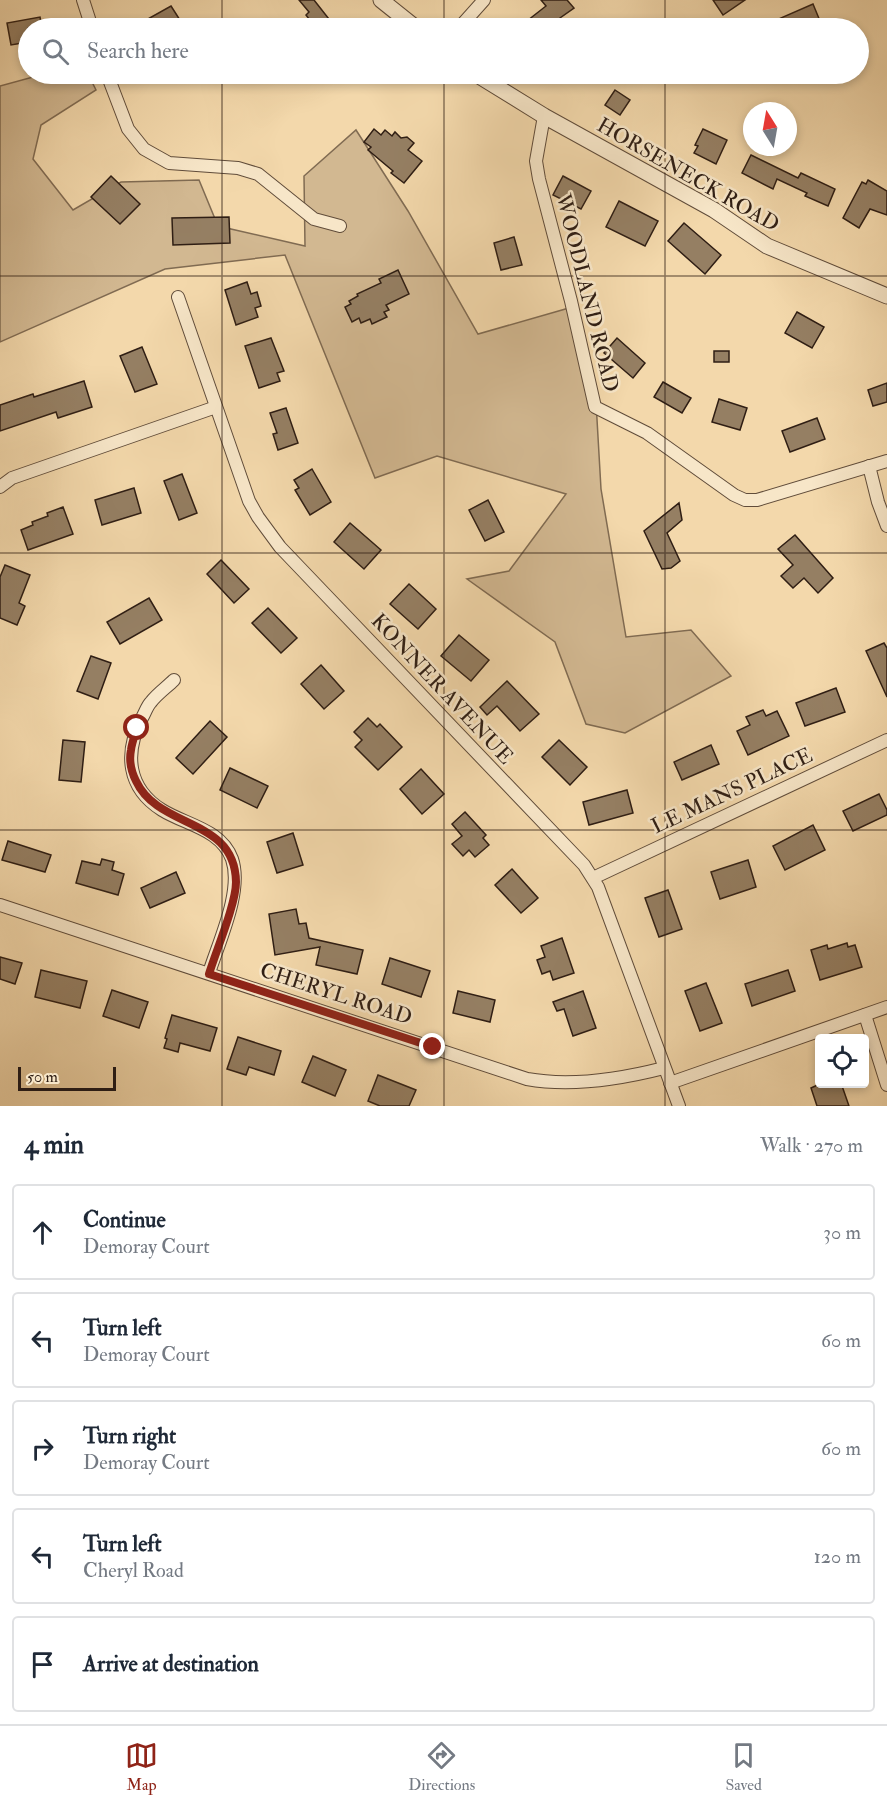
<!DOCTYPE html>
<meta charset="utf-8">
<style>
:root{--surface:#fff;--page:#f2f2f3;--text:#1f2937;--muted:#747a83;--line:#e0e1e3;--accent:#8f2418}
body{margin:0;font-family:"IM FELL Double Pica",serif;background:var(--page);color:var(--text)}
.controls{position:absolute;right:18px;bottom:18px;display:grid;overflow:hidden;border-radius:6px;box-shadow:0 3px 9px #0003}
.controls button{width:54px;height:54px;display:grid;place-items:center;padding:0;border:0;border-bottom:2px solid var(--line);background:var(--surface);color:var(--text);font:30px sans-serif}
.compass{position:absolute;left:743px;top:102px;width:54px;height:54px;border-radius:50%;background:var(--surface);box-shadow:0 3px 9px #0003;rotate:349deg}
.scale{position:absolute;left:18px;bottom:15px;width:98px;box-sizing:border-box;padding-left:6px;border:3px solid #2f1e14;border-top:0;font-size:16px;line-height:21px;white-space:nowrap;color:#2f1e14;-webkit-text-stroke:4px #f7e6c8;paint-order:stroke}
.stop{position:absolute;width:18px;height:18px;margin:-14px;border:4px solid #8f2418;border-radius:50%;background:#fff}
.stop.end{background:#8f2418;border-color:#fff;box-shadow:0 2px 6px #0008}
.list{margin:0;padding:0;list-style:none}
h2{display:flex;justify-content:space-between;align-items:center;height:78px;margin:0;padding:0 24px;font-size:26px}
h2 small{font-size:20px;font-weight:400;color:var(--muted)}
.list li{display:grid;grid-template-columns:39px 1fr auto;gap:18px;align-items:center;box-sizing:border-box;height:96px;margin:0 12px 12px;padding:0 12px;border:2px solid var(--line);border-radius:6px}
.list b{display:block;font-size:22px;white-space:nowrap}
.list p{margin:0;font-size:20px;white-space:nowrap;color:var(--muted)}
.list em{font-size:20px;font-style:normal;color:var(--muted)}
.icon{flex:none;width:33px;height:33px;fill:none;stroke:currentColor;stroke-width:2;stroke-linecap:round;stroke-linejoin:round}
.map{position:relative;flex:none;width:887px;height:1106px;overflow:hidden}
.search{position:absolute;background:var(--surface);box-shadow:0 3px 9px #0003;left:18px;right:18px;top:18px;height:66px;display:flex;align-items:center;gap:15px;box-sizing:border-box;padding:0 21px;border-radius:33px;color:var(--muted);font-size:22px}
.sheet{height:618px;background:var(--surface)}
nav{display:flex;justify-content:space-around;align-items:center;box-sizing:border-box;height:84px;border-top:2px solid var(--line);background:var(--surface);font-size:16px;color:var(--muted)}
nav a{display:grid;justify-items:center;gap:3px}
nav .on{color:var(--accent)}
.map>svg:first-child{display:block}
.green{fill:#d2b891;stroke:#806b52;stroke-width:1.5}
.building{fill:#957f63;stroke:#2f1e14;stroke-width:1.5}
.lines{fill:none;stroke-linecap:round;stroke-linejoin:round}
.minor-casing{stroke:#604c3a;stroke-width:14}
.tertiary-casing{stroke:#604c3a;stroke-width:17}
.minor{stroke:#f7e6c8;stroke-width:12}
.tertiary{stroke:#f7e6c8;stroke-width:15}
.route{stroke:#8f2418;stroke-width:8}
.grid{fill:none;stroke:#2f1e14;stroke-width:1.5;stroke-opacity:0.55}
.labels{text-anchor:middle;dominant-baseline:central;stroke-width:5;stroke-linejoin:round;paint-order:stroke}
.street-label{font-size:21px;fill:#2f1e14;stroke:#f7e6c8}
</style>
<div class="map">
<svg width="887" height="1106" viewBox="0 0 887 1106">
<rect width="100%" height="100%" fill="#f3d8ab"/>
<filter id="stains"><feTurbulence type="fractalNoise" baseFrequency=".00333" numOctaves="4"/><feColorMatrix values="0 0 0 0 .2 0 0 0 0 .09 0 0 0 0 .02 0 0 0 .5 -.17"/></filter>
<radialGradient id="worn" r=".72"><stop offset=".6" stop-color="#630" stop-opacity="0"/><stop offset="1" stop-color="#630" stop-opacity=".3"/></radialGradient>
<polygon class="green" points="44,74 88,74 96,90 41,125 33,159 73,210 121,182 199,180 218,226 305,246 304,176 356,130 408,211 478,334 569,308 596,402 601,489 626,637 691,630 731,676 625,733 586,724 555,642 467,579 509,571 566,494 437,456 375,478 285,255 165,269 0,342 0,86"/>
<g class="building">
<polygon points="299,0 314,0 336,28 316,28 306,15 309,12"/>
<polygon points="541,0 567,0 574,8 560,18 561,21 551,28 518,28 546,6"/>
<polygon points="713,0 745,0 723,15"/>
<polygon points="813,4 820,21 800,28 758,28"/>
<polygon points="171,6 185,28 151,28 146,20"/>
<polygon points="40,17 42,28 28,28 28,42 11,45 7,23"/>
<polygon points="615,90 630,100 620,115 605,105"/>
<polygon points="374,129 381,135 385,130 392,136 395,132 401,138 407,137 414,143 408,150 422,161 404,183 391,173 393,171 368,150 371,147 364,142"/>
<polygon points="703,129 727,140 716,164 694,153 698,146 695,145"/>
<polygon points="751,155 798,178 801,173 835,189 828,206 805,196 807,193 777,179 773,189 742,173"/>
<polygon points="111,176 140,204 120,224 91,197"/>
<polygon points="563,176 591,191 581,209 553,195"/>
<polygon points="868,180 887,191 887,215 870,209 859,228 843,218 862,182 866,184"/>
<polygon points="619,201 658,221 645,246 606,227"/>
<polygon points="229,217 230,243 173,245 172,218"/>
<polygon points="684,223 721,255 705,274 668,241"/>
<polygon points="514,237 522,265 501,270 494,243"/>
<polygon points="398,270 409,294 386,305 389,310 384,312 387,317 372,324 370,319 361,323 359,318 352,322 345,307 351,304 349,301 358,296 357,294 381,283 379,279"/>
<polygon points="247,282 251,294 257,292 261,306 255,308 258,317 236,325 225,290"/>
<polygon points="797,312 824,327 812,348 785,333"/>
<polygon points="271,338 284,371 277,373 280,381 259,388 245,346"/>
<polygon points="617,338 645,363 633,378 604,353"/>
<polygon points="142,347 157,384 135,392 120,356"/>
<rect x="714" y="351" width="15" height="11"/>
<polygon points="84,381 92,407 58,418 56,412 0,431 0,405 33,394 34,397"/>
<polygon points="663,382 691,398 682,413 654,397"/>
<polygon points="887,383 887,402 873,406 868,390"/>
<polygon points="719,399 747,408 740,430 712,422"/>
<polygon points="286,408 298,443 278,450 273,434 277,433 270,413"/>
<polygon points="817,418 825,439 790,452 782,431"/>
<polygon points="312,469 331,502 310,515 295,490 299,488 294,480"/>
<polygon points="182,474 197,513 179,520 164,481"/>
<polygon points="134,488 141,513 102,525 95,500"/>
<polygon points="488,500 504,532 485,541 469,510"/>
<polygon points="679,503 682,520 667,533 680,561 671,568 662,569 644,531"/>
<polygon points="63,507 73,534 28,550 21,530 33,525 32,522 48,516 47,513"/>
<polygon points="350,523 381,550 364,569 334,542"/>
<polygon points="795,535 833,578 818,593 804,578 793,588 781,576 793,565 778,549"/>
<polygon points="221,560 249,589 234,603 207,574"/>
<polygon points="5,565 30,575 19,603 25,606 17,625 0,618 0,577"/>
<polygon points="409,584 436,609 418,629 390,604"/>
<polygon points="149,598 162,620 120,644 107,622"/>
<polygon points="268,608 297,638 281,653 252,623"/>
<polygon points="459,635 489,660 471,681 441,656"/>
<polygon points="884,643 887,648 887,697 866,651"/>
<polygon points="91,656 111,663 98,699 77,691"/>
<polygon points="321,665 344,691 324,709 301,684"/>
<polygon points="507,681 539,714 520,731 497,706 487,715 480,707"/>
<polygon points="836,688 845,712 805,726 796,703"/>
<polygon points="763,710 766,716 777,711 789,736 748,755 737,731 750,725 746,717"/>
<polygon points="368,718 377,727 380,724 402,747 378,770 355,747 362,740 354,732"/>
<polygon points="210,721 227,737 193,774 176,758"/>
<polygon points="63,740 85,742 81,782 59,780"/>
<polygon points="559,740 587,767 570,785 542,757"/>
<polygon points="711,745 719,764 682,780 674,762"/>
<polygon points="230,768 268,786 257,808 220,790"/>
<polygon points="421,769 444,794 422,814 400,789"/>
<polygon points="627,790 633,813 589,825 583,802"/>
<polygon points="879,794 887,810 887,815 853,831 843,811"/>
<polygon points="465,812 486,835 483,838 489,845 475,857 469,850 463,856 452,844 462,836 452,824"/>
<polygon points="813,825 825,850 785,870 773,846"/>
<polygon points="293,833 303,865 277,873 267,842"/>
<polygon points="8,841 51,855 45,872 2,860"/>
<polygon points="102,859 114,862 112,870 124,874 118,895 76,883 82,861 100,865"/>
<polygon points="748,860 756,887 720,899 711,872"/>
<polygon points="512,869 538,898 521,913 495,885"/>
<polygon points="176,872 185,893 150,908 141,888"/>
<polygon points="668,890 682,929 659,937 645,898"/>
<polygon points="296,909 299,924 306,923 309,938 363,950 357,974 316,965 320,947 275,955 269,914"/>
<polygon points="562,938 574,973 553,980 550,971 542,974 537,960 545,957 541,946"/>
<polygon points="847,943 848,947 855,945 862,967 820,980 811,950 827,945 828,949"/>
<polygon points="0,957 22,963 15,984 0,979"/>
<polygon points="390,958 430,971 421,997 382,984"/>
<polygon points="41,970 87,981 80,1008 35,997"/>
<polygon points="788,970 795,991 752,1006 745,984"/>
<polygon points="706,983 722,1023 700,1031 685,991"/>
<polygon points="112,990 148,1002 139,1028 103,1016"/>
<polygon points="458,991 495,1000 490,1022 453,1013"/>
<polygon points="583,991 596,1028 573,1036 564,1009 557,1011 553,1002"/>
<polygon points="172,1015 217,1028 210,1051 180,1043 178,1052 164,1048 167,1039 165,1038"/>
<polygon points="238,1037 281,1051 274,1075 249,1067 246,1075 227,1069"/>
<polygon points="313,1056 346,1070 335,1096 302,1082"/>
<polygon points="378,1075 416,1090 409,1106 380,1106 368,1101"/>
<polygon points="822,1083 841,1083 849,1106 817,1106 811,1088"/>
</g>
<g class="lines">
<g class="minor-casing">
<g id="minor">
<polyline points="83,0 92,28"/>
<polyline points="459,28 484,0"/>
<polyline points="107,74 128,129 144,149 169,163 238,168 258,174 314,219 340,226"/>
<polyline points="544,116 536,161 539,179 571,301 595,407 647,433 734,495 745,500 757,500 887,461"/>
<polyline points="178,297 249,501 258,517 280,547 584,865 598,887 679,1106"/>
<polyline points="869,466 878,502 887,526"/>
<polyline points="0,487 12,478 216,407"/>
<path d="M174,680C167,687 157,694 151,702C147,706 145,713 142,718C124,753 127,788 162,810C186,825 221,829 232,859C243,891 219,941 209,973"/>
<polyline points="593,878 887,740"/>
<path d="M0,905L527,1079C571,1087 621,1079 664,1068"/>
<polyline points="865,1015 887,1085"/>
<polyline points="670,1083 887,1007"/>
</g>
</g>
<g class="tertiary-casing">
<g id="tertiary">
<polyline points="381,0 416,28"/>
<polyline points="476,74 544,116 714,210 767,246 887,296"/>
</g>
</g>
<use href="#minor" class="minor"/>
<use href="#tertiary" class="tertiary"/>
</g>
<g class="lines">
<path class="route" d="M137,728C135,735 132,742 131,750C129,760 131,771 136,781C159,830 235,817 236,882C236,904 216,951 209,974L433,1047"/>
</g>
<path class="grid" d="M222,0V28M444,0V28M665,0V28M222,74V1106M444,74V1106M665,74V1106M0,276H887M0,553H887M0,830H887"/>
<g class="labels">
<g class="street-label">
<text transform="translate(688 175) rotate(30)">HORSENECK ROAD</text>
<text transform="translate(587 293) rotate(76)">WOODLAND ROAD</text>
<text transform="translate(442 689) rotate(47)">KONNER AVENUE</text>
<text transform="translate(732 791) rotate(-25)">LE MANS PLACE</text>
<text transform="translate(336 994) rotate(18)">CHERYL ROAD</text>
</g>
</g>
<rect width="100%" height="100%" filter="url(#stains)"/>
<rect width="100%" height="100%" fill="url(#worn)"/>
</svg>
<div class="controls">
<button><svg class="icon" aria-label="locate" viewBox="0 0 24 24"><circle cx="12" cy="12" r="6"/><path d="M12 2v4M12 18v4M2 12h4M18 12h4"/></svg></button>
</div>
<svg class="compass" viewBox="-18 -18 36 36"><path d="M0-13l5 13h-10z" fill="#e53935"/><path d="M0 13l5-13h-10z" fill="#747a83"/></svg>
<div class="scale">50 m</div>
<div class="stop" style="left:137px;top:728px"></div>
<div class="stop end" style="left:433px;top:1047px"></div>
<div class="search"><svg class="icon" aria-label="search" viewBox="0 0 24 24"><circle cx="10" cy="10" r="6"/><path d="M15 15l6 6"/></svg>Search here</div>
</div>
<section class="sheet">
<h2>4 min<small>Walk · 270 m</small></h2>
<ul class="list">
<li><svg class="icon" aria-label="ahead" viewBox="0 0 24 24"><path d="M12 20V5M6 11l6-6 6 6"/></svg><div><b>Continue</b><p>Demoray Court</p></div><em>30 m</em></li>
<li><svg class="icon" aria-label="left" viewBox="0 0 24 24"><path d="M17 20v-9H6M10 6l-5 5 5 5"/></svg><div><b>Turn left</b><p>Demoray Court</p></div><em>60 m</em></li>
<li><svg class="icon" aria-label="right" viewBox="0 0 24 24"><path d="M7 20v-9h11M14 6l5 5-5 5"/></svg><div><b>Turn right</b><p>Demoray Court</p></div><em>60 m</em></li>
<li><svg class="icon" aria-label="left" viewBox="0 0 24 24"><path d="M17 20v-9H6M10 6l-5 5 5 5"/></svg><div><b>Turn left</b><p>Cheryl Road</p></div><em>120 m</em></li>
<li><svg class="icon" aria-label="arrive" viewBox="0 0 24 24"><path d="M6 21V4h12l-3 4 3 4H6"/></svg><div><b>Arrive at destination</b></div></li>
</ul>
</section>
<nav>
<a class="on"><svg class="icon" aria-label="map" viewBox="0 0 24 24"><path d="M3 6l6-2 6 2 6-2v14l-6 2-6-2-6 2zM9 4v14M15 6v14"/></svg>Map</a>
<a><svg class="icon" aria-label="directions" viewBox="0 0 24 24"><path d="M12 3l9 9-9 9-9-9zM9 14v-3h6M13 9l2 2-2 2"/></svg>Directions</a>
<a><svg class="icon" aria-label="saved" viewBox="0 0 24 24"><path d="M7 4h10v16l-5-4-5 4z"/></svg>Saved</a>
</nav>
